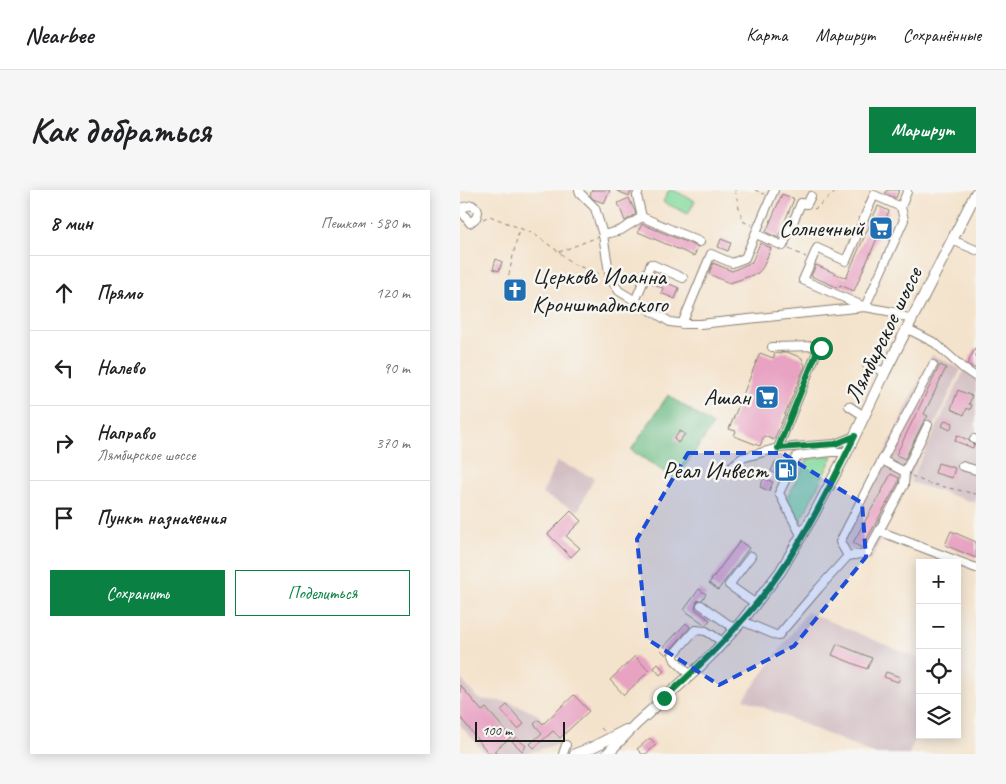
<!DOCTYPE html>
<html lang="ru">
<meta charset="utf-8">
<style>
:root{--surface:#fff;--page:#f6f6f6;--text:#202124;--muted:#757577;--line:#e0e0e0;--accent:#0b8043}
body{margin:0;font-family:Caveat,sans-serif;background:var(--page);color:var(--text)}
.controls{position:absolute;right:15px;bottom:15px;display:grid;overflow:hidden;border-radius:0px;box-shadow:0 2px 12px #0003}
.controls button{width:45px;height:45px;display:grid;place-items:center;padding:0;border:0;border-bottom:1px solid var(--line);background:var(--surface);color:var(--text);font:25px sans-serif}
.scale{position:absolute;left:15px;bottom:12px;width:90px;box-sizing:border-box;padding-left:5px;border:2px solid #1c1c1c;border-top:0;font-size:14px;line-height:18px;white-space:nowrap;color:#1c1c1c;-webkit-text-stroke:4px #f6f6f2;paint-order:stroke}
.stop{position:absolute;width:15px;height:15px;margin:-11px;border:4px solid #0b8043;border-radius:50%;background:#fff}
.stop.end{background:#0b8043;border-color:#fff;box-shadow:0 1px 5px #0008}
.list{margin:0;padding:0;list-style:none}
h2{display:flex;justify-content:space-between;align-items:center;height:65px;margin:0;padding:0 20px;font-size:21px}
h2 small{font-size:16px;font-weight:400;color:var(--muted)}
.list li{display:grid;grid-template-columns:32px 1fr auto;gap:15px;align-items:center;box-sizing:border-box;height:75px;padding:0 20px;border-top:1px solid var(--line)}
.list b{display:block;font-size:19px;white-space:nowrap}
.list p{margin:0;font-size:16px;white-space:nowrap;color:var(--muted)}
.list em{font-size:16px;font-style:normal;color:var(--muted)}
.actions{display:flex;gap:10px;padding:15px 20px}
.actions a{flex:1;padding:11px 0;border:1px solid var(--accent);border-radius:0px;text-align:center;font-size:18px;color:var(--accent)}
.actions .main{background:var(--accent);color:#fff}
.icon{flex:none;width:28px;height:28px;fill:none;stroke:currentColor;stroke-width:2;stroke-linecap:round;stroke-linejoin:round}
.map{position:relative;flex:none;width:516px;height:564px;overflow:hidden;border-radius:0px}
header{display:flex;align-items:center;gap:30px;box-sizing:border-box;height:70px;padding:0 25px;background:var(--surface);border-bottom:1px solid var(--line)}
header strong{font-size:24px}
nav{display:flex;gap:28px;margin-inline-start:auto;font-size:18px}
.intro{display:flex;align-items:center;justify-content:space-between;box-sizing:border-box;height:120px;padding:0 30px}
h1{margin:0;font-size:35px}
.button{padding:12px 22px;border-radius:0px;background:var(--accent);color:#fff;font-size:18px;font-weight:700}
main{display:flex;gap:30px;padding:0 30px}
aside{flex:1;background:var(--surface);border-radius:0px;box-shadow:0 2px 12px #0003}
.map>svg:first-child{display:block}
.industrial{fill:#d2bec3}
.green{fill:#85db9e;stroke:#507c5d}
.forest{fill:#6cbb85;stroke:#446c50}
.building{fill:#e8a2c2}
.lines{fill:none;stroke-linecap:round;stroke-linejoin:round}
.minor-tunnel{stroke:#c9bba9;stroke-width:8;stroke-dasharray:8 4;stroke-linecap:butt}
.minor-casing{stroke:#888074;stroke-width:10}
.major-casing{stroke:#888074;stroke-width:12}
.path{stroke:#888074;stroke-width:1;stroke-dasharray:4 4;stroke-linecap:butt}
.minor{stroke:#fff;stroke-width:8}
.major{stroke:#fff;stroke-width:10}
.route{stroke:#0b8043;stroke-width:6}
.marked{fill:#1d4ed8;fill-opacity:0.2;stroke:#1d4ed8;stroke-width:4;stroke-dasharray:10 6;stroke-linejoin:round}
.labels{text-anchor:middle;dominant-baseline:central;stroke-width:5;stroke-linejoin:round;paint-order:stroke}
.poi-label{font-size:24px;fill:#1c1c1c;stroke:#f6f6f2;text-anchor:end}
.street-label{font-size:24px;fill:#1c1c1c;stroke:#f6f6f2}
</style>
<header>
<strong>Nearbee</strong>
<nav><a>Карта</a><a>Маршрут</a><a>Сохранённые</a></nav>
</header>
<div class="intro"><h1>Как добраться</h1><a class="button">Маршрут</a></div>
<main>
<aside>
<h2>8 мин<small>Пешком · 580 m</small></h2>
<ul class="list">
<li><svg class="icon" aria-label="ahead" viewBox="0 0 24 24"><path d="M12 20V5M6 11l6-6 6 6"/></svg><div><b>Прямо</b></div><em>120 m</em></li>
<li><svg class="icon" aria-label="left" viewBox="0 0 24 24"><path d="M17 20v-9H6M10 6l-5 5 5 5"/></svg><div><b>Налево</b></div><em>90 m</em></li>
<li><svg class="icon" aria-label="right" viewBox="0 0 24 24"><path d="M7 20v-9h11M14 6l5 5-5 5"/></svg><div><b>Направо</b><p>Лямбирское шоссе</p></div><em>370 m</em></li>
<li><svg class="icon" aria-label="arrive" viewBox="0 0 24 24"><path d="M6 21V4h12l-3 4 3 4H6"/></svg><div><b>Пункт назначения</b></div></li>
</ul>
<div class="actions"><a class="main">Сохранить</a><a>Поделиться</a></div>
</aside>
<div class="map">
<svg width="516" height="564" viewBox="0 0 516 564">
<rect width="100%" height="100%" fill="#f6f6f2"/>
<filter id="ink" filterUnits="userSpaceOnUse"><feTurbulence type="fractalNoise" baseFrequency=".02" numOctaves="2"/><feDisplacementMap in="SourceGraphic" scale="10" xChannelSelector="R" yChannelSelector="G"/><feConvolveMatrix kernelMatrix="1 2 1 2 8 2 1 2 1" color-interpolation-filters="sRGB"/></filter>
<filter id="wash" filterUnits="userSpaceOnUse"><feTurbulence type="fractalNoise" baseFrequency=".0096" numOctaves="4" result="noise"/><feDisplacementMap in="SourceGraphic" scale="20" xChannelSelector="R" yChannelSelector="G"/><feGaussianBlur stdDeviation="1.12" result="paint"/><feColorMatrix in="noise" values="0 0 0 0 0 0 0 0 0 0 0 0 0 0 0 0 0 1.4 0 .05"/><feComposite in="paint" operator="in"/></filter>
<g filter="url(#wash)">
<rect width="100%" height="100%" fill="#f4e3cc"/>
<g class="industrial">
<polygon points="516,162 516,313 450,292 512,164"/>
<polygon points="472,165 501,179 411,370 380,354"/>
<polygon points="97,271 134,288 118,321 82,304"/>
<polygon points="347,422 460,469 460,539 449,564 414,564 284,509"/>
<polygon points="0,488 18,509 49,512 77,524 102,553 64,564 26,564 0,535"/>
</g>
<g class="green">
<polygon points="209,0 213,0 235,11 228,24 203,12"/>
<polygon points="371,265 373,266 341,330 337,329 327,308 348,269"/>
</g>
<polygon class="forest" points="208,205 253,235 216,290 171,260"/>
<g id="blocks">
<g class="building">
<polygon points="132,0 150,0 144,13 133,9 130,5"/>
<polygon points="155,0 172,0 169,6"/>
<polygon points="427,0 439,0 436,8 425,4"/>
<polygon points="322,4 334,9 318,48 306,42"/>
<polygon points="169,8 176,24 165,31 158,13"/>
<polygon points="418,16 429,21 394,101 380,95 379,98 351,86 356,75 386,88"/>
<polygon points="182,34 238,57 234,66 178,42"/>
<polygon points="261,49 271,53 268,61 258,57"/>
<polygon points="300,53 311,58 303,77 298,83 279,90 269,93 249,84 253,73 272,81 292,72"/>
<polygon points="36,69 42,72 39,81 33,79"/>
<polygon points="194,82 207,88 205,92 219,98 215,109 201,103 203,98 189,92"/>
<polygon points="54,94 59,95 58,99 62,100 61,104 57,103 56,106 52,105 52,102 48,101 49,97 53,98"/>
<polygon points="516,157 516,179 507,174"/>
<polygon points="321,162 327,162 342,168 345,176 314,250 304,246 300,256 274,246 276,241 269,239 300,163 313,168 315,163 321,164"/>
<polygon points="480,175 486,178 464,224 468,226 463,233 445,269 436,265"/>
<polygon points="498,200 512,206 509,214 512,215 510,220 507,218 504,225 491,219"/>
<polygon points="485,230 493,233 490,240 482,236"/>
<polygon points="220,241 225,244 218,253 214,249"/>
<polygon points="497,245 508,250 510,252 514,255 513,258 495,251"/>
<polygon points="315,272 326,277 327,274 330,278 335,278 330,289 327,286 321,287 311,281"/>
<polygon points="478,273 495,278 492,288 475,283"/>
<polygon points="431,284 439,288 438,293 402,358 393,353"/>
<polygon points="304,288 313,292 309,301 300,297"/>
<polygon points="111,321 121,331 106,346 120,358 111,367 88,344"/>
<polygon points="491,341 516,352 516,368 485,355"/>
<polygon points="280,351 289,358 258,400 249,393"/>
<polygon points="239,399 246,404 242,410 237,411 235,419 250,430 246,435 224,420"/>
<polygon points="226,433 230,437 206,465 201,460"/>
<polygon points="377,454 412,468 407,479 372,465"/>
<polygon points="175,466 189,481 164,505 150,490"/>
<polygon points="198,474 204,481 200,485 194,478"/>
<polygon points="426,482 440,487 438,492 424,487"/>
<polygon points="0,495 22,521 26,518 51,547 34,561 37,564 29,564 0,527"/>
<polygon points="114,505 129,521 100,548 93,541 74,558 70,554 82,543 74,534 79,530 83,534"/>
<polygon points="47,515 64,534 58,539 41,520"/>
<polygon points="56,547 66,556 62,561 52,551"/>
<polygon points="190,548 196,555 186,564 182,564 177,559"/>
</g>
</g>
</g>
<g filter="url(#ink)">
<use href="#blocks" fill-opacity="0" stroke="#888074" stroke-width="1"/>
<g class="lines">
<polyline class="minor-tunnel" points="325,291 333,273"/>
<g class="minor-casing">
<g id="minor">
<polyline points="119,0 120,3 135,18 143,45"/>
<polyline points="179,0 177,6 182,27 161,40 143,45 150,88 159,101 210,132 225,134 240,134 405,117 433,122 452,130"/>
<polygon points="414,5 441,17 444,30 405,117 343,90 357,58 386,71"/>
<polyline points="441,17 447,2"/>
<polyline points="0,18 12,15 17,19 18,22 16,28 10,33 0,19"/>
<polyline points="182,27 240,52"/>
<polyline points="296,44 323,56 341,13 347,14 351,6"/>
<polyline points="492,50 516,60"/>
<polyline points="175,111 191,74 223,88"/>
<polyline points="222,134 251,64 272,73 285,68 314,0"/>
<polyline points="448,139 475,153 503,178 516,187"/>
<polyline points="312,157 356,156 361,158"/>
<polyline points="407,175 425,182"/>
<polyline points="389,216 404,226"/>
<polyline points="514,249 516,250"/>
<polyline points="318,258 359,157"/>
<polyline points="422,270 445,282"/>
<polyline points="333,273 337,266 371,262 387,262"/>
<polyline points="502,276 516,280"/>
<polyline points="266,281 282,268 318,258 375,254 395,246"/>
<polyline points="325,291 319,303 342,347"/>
<polyline points="419,341 516,378"/>
<polyline points="291,366 269,395 296,414"/>
<polyline points="388,366 380,352 411,291 473,175"/>
<polyline points="241,415 275,439"/>
<polyline points="282,431 318,446 359,398 388,366 407,363 444,295 445,282 468,235"/>
<polyline points="230,485 215,470 213,465 235,440 246,441 263,452"/>
<polyline points="103,564 106,555"/>
</g>
</g>
<g class="major-casing">
<g id="major">
<polyline points="115,564 131,558 166,540"/>
<polyline points="147,564 176,534 237,479 255,461 282,431 320,382 353,326 387,262 425,182 516,3"/>
</g>
</g>
<g class="path">
<polyline points="275,0 280,22 284,32 292,35"/>
<polyline points="295,0 304,4"/>
<polyline points="354,18 355,19 378,0"/>
<polyline points="23,29 30,26 74,44 99,62 113,74 142,85"/>
<polyline points="329,59 346,67"/>
<polyline points="99,62 138,47"/>
<polyline points="47,93 59,39"/>
<polyline points="452,286 467,293 516,304"/>
<polyline points="141,538 144,541"/>
</g>
<use href="#minor" class="minor"/>
<use href="#major" class="major"/>
</g>
</g>
<g class="lines" filter="url(#ink)">
<path class="route" d="M204,508C247,470 287,430 320,382C349,340 372,292 395,246L375,254L318,258L359,157L361,158"/>
</g>
<path class="marked" d="M228,263H322L402,313L406,367L334,456L259,495L187,449L177,349Z"/>
<defs>
<g id="supermarket-square" transform="scale(1.25)"><rect x="-9" y="-9" width="18" height="18" rx="4" fill="#1f6fb2" stroke="#f6f6f2"/><path d="M-6-5.5h2.5l.6 2H6L4.5 2H-2.5L-4.4-4H-6ZM-1.5 3.2a1.3 1.3 0 1 0 .1 0ZM3 3.2a1.3 1.3 0 1 0 .1 0Z" fill="#fff"/></g>
<g id="church-square" transform="scale(1.25)"><rect x="-9" y="-9" width="18" height="18" rx="4" fill="#1f6fb2" stroke="#f6f6f2"/><path d="M-1.2-6h2.4v3.5h3.3v2.4h-3.3V6h-2.4V-.1h-3.3v-2.4h3.3Z" fill="#fff"/></g>
<g id="fuel-square" transform="scale(1.25)"><rect x="-9" y="-9" width="18" height="18" rx="4" fill="#1f6fb2" stroke="#f6f6f2"/><path d="M-5.5-6h7V0h2V4h1.3V-2.5L3-4.5l.8-.8L6-3V5H2.5V1h-1V6h-7ZM-4.2-4.7v3.2H.2V-4.7Z" fill="#fff"/></g>
</defs>
<g fill-rule="evenodd">
<use href="#supermarket-square" x="421" y="38"/>
<use href="#church-square" x="55" y="100"/>
<use href="#supermarket-square" x="307" y="207"/>
<use href="#fuel-square" x="326" y="280"/>
</g>
<g class="labels">
<g class="poi-label">
<text x="404" y="38">Солнечный</text>
<text x="72" y="86" text-anchor="start">Церковь Иоанна<tspan x="72" dy="28">Кронштадтского</tspan></text>
<text x="290" y="207">Ашан</text>
<text x="308" y="280">Реал Инвест</text>
</g>
<g class="street-label">
<text transform="translate(423 145) rotate(-64)">Лямбирское шоссе</text>
</g>
</g>
</svg>
<div class="controls">
<button>+</button>
<button>−</button>
<button><svg class="icon" aria-label="locate" viewBox="0 0 24 24"><circle cx="12" cy="12" r="6"/><path d="M12 2v4M12 18v4M2 12h4M18 12h4"/></svg></button>
<button><svg class="icon" aria-label="layers" viewBox="0 0 24 24"><path d="M12 4l9 5-9 5-9-5zM3 14l9 5 9-5"/></svg></button>
</div>
<div class="scale">100 m</div>
<div class="stop" style="left:361px;top:158px"></div>
<div class="stop end" style="left:204px;top:508px"></div>
</div>
</main>
